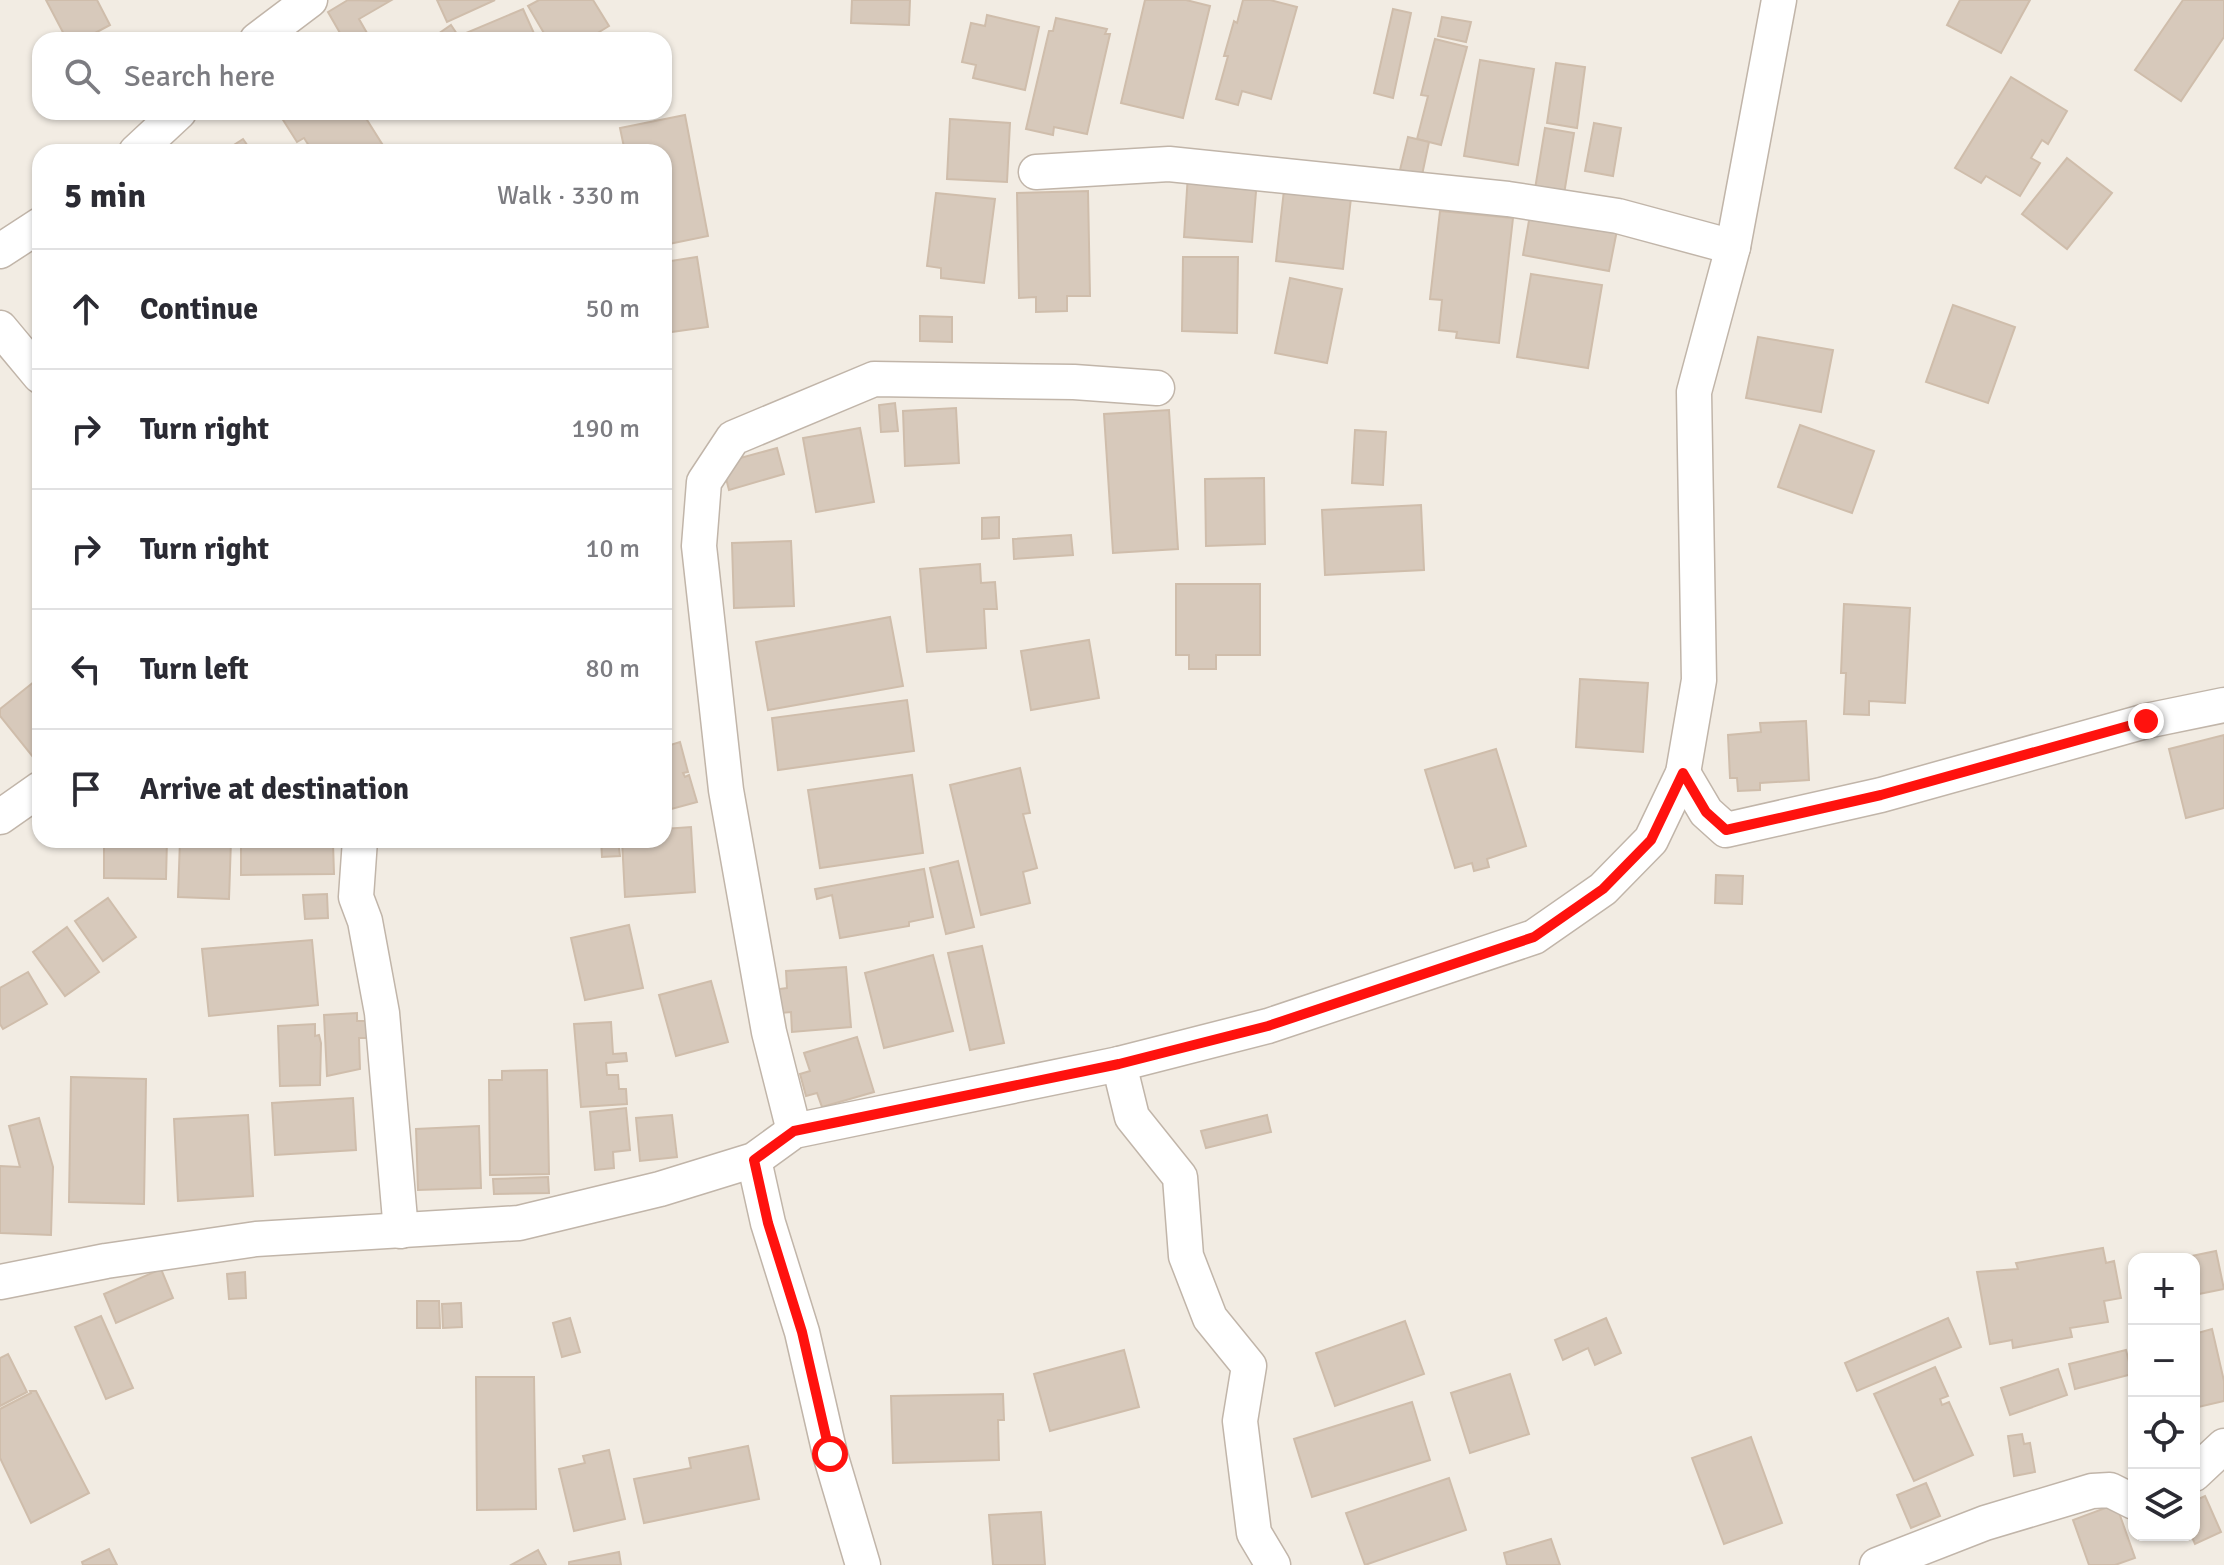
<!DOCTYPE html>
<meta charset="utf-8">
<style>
:root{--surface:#fff;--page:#f7f7f7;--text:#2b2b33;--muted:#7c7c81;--line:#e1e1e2}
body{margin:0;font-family:Signika,sans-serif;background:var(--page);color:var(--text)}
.controls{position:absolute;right:24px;bottom:24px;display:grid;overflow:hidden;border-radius:16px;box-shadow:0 2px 6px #0004}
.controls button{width:72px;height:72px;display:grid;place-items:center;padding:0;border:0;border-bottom:2px solid var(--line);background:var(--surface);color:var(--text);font:40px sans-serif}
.stop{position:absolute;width:24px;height:24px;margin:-18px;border:6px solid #ff120e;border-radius:50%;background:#fff}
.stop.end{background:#ff120e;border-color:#fff;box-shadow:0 2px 8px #0008}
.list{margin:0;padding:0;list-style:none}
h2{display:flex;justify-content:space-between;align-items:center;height:104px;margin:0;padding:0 32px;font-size:34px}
h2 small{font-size:26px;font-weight:400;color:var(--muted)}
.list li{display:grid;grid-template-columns:52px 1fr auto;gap:24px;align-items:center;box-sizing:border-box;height:120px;padding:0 32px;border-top:2px solid var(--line)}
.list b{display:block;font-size:30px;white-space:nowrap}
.list em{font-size:26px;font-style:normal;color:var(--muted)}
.icon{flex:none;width:44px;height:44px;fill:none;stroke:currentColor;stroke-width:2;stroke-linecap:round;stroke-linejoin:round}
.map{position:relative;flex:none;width:2224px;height:1565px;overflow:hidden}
.search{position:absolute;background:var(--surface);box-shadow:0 2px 6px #0004;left:32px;top:32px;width:640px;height:88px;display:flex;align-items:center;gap:20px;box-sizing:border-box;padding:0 28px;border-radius:24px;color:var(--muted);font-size:30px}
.panel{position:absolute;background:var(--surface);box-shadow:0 2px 6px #0004;left:32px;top:144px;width:640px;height:704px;border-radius:24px}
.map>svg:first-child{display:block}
.building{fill:#d7c9bb;stroke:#cfbdab;stroke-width:2}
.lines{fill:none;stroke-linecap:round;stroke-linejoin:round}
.street-casing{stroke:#c1b5a9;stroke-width:37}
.street{stroke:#fff;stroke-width:34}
.route{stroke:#ff120e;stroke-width:10}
</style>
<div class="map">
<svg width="2224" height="1565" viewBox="0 0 2224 1565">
<rect width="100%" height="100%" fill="#f2ece3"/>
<g class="building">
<polygon points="46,0 97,0 110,25 82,40 67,40"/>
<polygon points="348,0 390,1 359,19 371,40 344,40 328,12"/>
<polygon points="437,0 495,0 447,22"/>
<polygon points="539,0 593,0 609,26 586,40 548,40 528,6"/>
<polygon points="852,0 910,0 909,25 851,23"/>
<polygon points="1145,0 1186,0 1210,6 1183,118 1121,103"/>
<polygon points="1243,0 1270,0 1297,7 1271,99 1242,91 1238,105 1216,99 1228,56 1224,56 1234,21 1237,23"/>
<polygon points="1960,0 2030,0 2001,53 1947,25"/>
<polygon points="2183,0 2224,0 2224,37 2181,101 2135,70"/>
<polygon points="523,9 537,40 469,40 466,33"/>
<polygon points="1393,9 1411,13 1393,98 1374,93"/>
<polygon points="987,15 1039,27 1025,90 973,78 976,65 962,62 971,23 985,26"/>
<polygon points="1442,17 1471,22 1466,42 1438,36"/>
<polygon points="1056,18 1107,29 1105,34 1110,34 1087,134 1054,127 1053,135 1026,129 1049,31 1053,31"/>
<polygon points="451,25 461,40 442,40 438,34"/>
<polygon points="1435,39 1467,47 1441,145 1417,139 1428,96 1421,95"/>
<polygon points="1480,60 1534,69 1518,165 1464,156"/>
<polygon points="1556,63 1585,67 1577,128 1547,123"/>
<polygon points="2011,77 2067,111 2048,144 2042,140 2031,158 2040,163 2020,196 1986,176 1981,183 1955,168"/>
<polygon points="278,112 362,112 384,147 376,152 313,152 304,138 297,142"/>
<polygon points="685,115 708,236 664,245 664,152 625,152 620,128"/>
<polygon points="950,119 1010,123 1007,182 947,179"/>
<polygon points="1594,123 1621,128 1613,176 1585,171"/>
<polygon points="1545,128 1574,133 1564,194 1535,189"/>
<polygon points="1408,137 1429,142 1422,175 1400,170"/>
<polygon points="243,139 252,152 223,152"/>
<polygon points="2067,158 2112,193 2067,249 2022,214"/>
<polygon points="1188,174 1257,179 1252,242 1184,237"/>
<polygon points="1284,190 1351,198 1343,269 1276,261"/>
<polygon points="1088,191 1090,296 1067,296 1067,311 1036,312 1036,297 1019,298 1017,193"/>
<polygon points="936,193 995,199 984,283 941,278 941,268 927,266"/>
<polygon points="1531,209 1618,225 1609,271 1523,255"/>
<polygon points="1440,211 1513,218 1499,343 1456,338 1457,332 1439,330 1442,300 1430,299"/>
<polygon points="697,257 708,327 664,333 664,262"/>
<polygon points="1183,257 1238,257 1237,333 1182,331"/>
<polygon points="1531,274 1602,285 1588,368 1517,357"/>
<polygon points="1290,278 1342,289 1327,363 1275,353"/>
<polygon points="1953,305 2015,327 1988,403 1926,382"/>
<polygon points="920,316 952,317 952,342 920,341"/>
<polygon points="1758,337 1833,350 1821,412 1746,398"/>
<polygon points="895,403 898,431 881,432 879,405"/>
<polygon points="956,408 959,463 905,466 903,411"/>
<polygon points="1169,410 1178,549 1113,553 1104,414"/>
<polygon points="1800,425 1874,451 1852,513 1778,487"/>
<polygon points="860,428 874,502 816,512 803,438"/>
<polygon points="1355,430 1386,432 1383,485 1352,483"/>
<polygon points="777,448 784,474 729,490 722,463"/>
<polygon points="1264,478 1265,544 1206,546 1205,479"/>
<polygon points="1421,505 1424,570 1325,575 1322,510"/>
<polygon points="999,517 999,538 982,539 982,518"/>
<polygon points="1071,535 1073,555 1014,559 1013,539"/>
<polygon points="791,541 794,606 734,608 732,543"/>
<polygon points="980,564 981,583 995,582 997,609 984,609 986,648 927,652 920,569"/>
<polygon points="1176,584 1260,584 1260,655 1216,655 1216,669 1189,669 1189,655 1176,655"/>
<polygon points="1844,604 1910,608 1905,703 1869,701 1869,715 1844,714 1846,673 1841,673"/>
<polygon points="890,617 903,686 768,710 756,642"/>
<polygon points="1089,640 1099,698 1031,710 1021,651"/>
<polygon points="40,677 40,759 37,762 0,716 0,709"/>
<polygon points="1580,679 1648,683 1643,752 1576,747"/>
<polygon points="907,700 914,751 778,770 772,718"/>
<polygon points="1806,721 1809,780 1760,783 1760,790 1738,791 1737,778 1730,778 1728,735 1761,732 1760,723"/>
<polygon points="2224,735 2224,808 2186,818 2169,749"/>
<polygon points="680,742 688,772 683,773 685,777 689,775 697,802 664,811 664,747"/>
<polygon points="1496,749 1526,846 1487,859 1489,867 1474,871 1472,863 1455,868 1425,770"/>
<polygon points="1020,768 1030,813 1023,814 1037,868 1023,872 1030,903 981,915 950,785"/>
<polygon points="912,775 923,853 820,868 808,790"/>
<polygon points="691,827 695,892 625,897 622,840 664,840 664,829"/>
<polygon points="104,840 167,840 166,879 104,878"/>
<polygon points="180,840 231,840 229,899 178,897"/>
<polygon points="601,840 618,840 620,856 602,857"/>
<polygon points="241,843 333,843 334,874 241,875"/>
<polygon points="958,861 974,927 946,934 930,868"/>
<polygon points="924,869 933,917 909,922 909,926 840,938 832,895 817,899 815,889"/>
<polygon points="1716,875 1743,876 1742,904 1715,903"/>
<polygon points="327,894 328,918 305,919 303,895"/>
<polygon points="108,898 136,937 103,961 75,921"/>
<polygon points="629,925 643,988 585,1000 571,938"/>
<polygon points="67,927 99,972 65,996 33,952"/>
<polygon points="312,940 318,1005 209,1016 202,949"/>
<polygon points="982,946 1004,1043 970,1050 948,953"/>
<polygon points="933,955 953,1031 884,1048 865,973"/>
<polygon points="846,967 851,1027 792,1032 791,1012 781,1013 779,989 787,988 786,971"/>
<polygon points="28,972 47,1004 3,1029 0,1024 0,988"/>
<polygon points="711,981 728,1042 676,1056 659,995"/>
<polygon points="357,1013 357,1021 367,1021 368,1038 359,1038 360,1069 327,1076 324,1015"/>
<polygon points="611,1022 613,1054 626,1053 627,1061 606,1063 607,1075 618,1075 619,1089 626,1089 627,1104 581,1107 574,1024"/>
<polygon points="315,1024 315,1036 319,1035 321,1043 320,1085 280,1086 278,1026"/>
<polygon points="857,1037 874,1092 822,1107 817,1093 806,1096 800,1074 810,1071 804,1053"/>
<polygon points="547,1070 549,1174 490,1175 489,1080 502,1080 502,1071"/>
<polygon points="71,1077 146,1079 144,1204 69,1202"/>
<polygon points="353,1098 356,1150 275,1155 272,1103"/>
<polygon points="626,1108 630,1150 613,1152 614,1168 595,1170 590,1112"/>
<polygon points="248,1115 253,1196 178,1201 174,1119"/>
<polygon points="672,1115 677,1157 640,1161 636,1118"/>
<polygon points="1267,1115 1271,1132 1206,1148 1201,1131"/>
<polygon points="39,1118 53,1167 51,1235 0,1233 0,1166 20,1167 9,1126"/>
<polygon points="479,1126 481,1188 418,1190 416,1129"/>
<polygon points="548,1177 549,1193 494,1194 493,1179"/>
<polygon points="2103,1248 2106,1263 2114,1261 2121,1298 2104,1301 2108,1322 2070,1328 2072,1337 2013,1348 2012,1340 1990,1344 1977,1272 2018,1269 2016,1263"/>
<polygon points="2216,1251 2224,1289 2194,1295 2194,1259 2177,1259"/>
<polygon points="161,1269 173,1298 116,1323 104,1294"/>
<polygon points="245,1272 246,1298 229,1299 227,1274"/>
<polygon points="417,1301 439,1301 440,1328 417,1328"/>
<polygon points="461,1303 462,1327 443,1328 442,1304"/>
<polygon points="101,1316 133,1388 106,1399 75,1327"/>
<polygon points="570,1318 580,1352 562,1357 553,1323"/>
<polygon points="1606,1318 1621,1353 1595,1365 1588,1348 1563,1360 1555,1340"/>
<polygon points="1948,1318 1961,1347 1857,1391 1845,1363"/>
<polygon points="1405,1321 1424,1374 1335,1406 1316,1353"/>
<polygon points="2212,1329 2224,1381 2224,1401 2194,1408 2194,1334"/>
<polygon points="1124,1350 1139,1407 1050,1431 1034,1374"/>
<polygon points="2126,1350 2132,1374 2075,1389 2069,1364"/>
<polygon points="8,1354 27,1392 0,1406 0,1358"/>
<polygon points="1935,1367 1948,1396 1940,1399 1942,1405 1949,1402 1973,1455 1914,1481 1874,1394"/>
<polygon points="2058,1369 2067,1395 2010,1415 2001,1388"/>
<polygon points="1510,1374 1529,1434 1470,1453 1451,1393"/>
<polygon points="476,1377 534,1377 536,1509 477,1510"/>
<polygon points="30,1391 36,1391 89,1493 31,1523 0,1458 0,1409 31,1393"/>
<polygon points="1003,1394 1004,1420 998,1420 999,1460 893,1463 891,1396"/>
<polygon points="1412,1402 1430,1460 1312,1497 1294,1439"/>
<polygon points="2022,1434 2024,1444 2030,1443 2035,1472 2014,1476 2008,1436"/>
<polygon points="1751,1437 1782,1523 1724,1544 1692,1458"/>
<polygon points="748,1446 759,1499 644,1523 634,1479 691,1468 689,1458"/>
<polygon points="609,1450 625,1519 574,1531 559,1469 585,1463 583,1456"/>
<polygon points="1449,1478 1466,1530 1365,1565 1346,1513"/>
<polygon points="1926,1483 1940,1516 1911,1528 1897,1495"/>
<polygon points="2205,1496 2221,1532 2195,1544 2191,1535 2194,1535 2194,1501"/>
<polygon points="2116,1504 2135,1558 2115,1565 2089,1565 2073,1520"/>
<polygon points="1041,1512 1045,1565 993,1565 989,1515"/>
<polygon points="1551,1539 1560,1565 1507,1565 1504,1553"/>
<polygon points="109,1549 117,1565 83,1565 82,1562"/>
<polygon points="538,1550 546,1565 511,1565"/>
<polygon points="619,1552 621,1565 569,1565 569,1562"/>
</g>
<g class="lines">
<g class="street-casing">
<g id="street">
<polyline points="257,40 310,0"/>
<polyline points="136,152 179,112"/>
<polyline points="1036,172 1169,164 1508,199 1618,216 1733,247"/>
<polyline points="0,251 40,225"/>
<polyline points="0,328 40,376"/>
<polyline points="1683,773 1706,812 1726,830 1881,795 2146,721 2224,705"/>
<polyline points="0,817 40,789"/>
<polyline points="360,840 356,897 365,921 382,1013 401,1231"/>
<polyline points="1119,1064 1132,1117 1180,1177 1186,1256 1210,1318 1249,1366 1240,1421 1254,1533 1273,1565"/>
<polyline points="794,1131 769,1032 726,790 699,546 704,482 733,438 874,379 1074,382 1157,388"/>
<polyline points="754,1160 768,1223 802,1332 830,1454 863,1565"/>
<polyline points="0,1282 106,1261 256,1239 519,1223 660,1189 754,1160 794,1131 1119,1064 1268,1026 1534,937 1603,889 1651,840 1683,773 1699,680 1694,392 1733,247 1779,0"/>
<polyline points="2194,1474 2224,1446"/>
<polyline points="1877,1565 1985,1523 2092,1491 2110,1490 2134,1502"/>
</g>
</g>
<use href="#street" class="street"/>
</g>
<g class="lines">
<polyline class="route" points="830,1454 802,1332 768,1223 754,1160 794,1131 1119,1064 1268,1026 1534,937 1603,889 1651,840 1683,773 1706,812 1726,830 1881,795 2146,721"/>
</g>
</svg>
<div class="controls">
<button>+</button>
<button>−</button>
<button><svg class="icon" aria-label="locate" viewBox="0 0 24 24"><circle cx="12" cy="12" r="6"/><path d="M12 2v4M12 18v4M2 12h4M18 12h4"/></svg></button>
<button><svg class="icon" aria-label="layers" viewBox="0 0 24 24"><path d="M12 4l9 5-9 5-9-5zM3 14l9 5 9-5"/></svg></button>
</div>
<div class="stop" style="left:830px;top:1454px"></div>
<div class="stop end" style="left:2146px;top:721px"></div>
<div class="search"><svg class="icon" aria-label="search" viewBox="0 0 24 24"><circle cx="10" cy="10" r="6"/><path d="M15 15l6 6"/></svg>Search here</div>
<section class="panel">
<h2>5 min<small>Walk · 330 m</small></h2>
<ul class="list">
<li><svg class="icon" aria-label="ahead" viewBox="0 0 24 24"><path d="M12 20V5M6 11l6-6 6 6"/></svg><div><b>Continue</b></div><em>50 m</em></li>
<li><svg class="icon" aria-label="right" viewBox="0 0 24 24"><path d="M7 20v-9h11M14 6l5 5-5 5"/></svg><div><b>Turn right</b></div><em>190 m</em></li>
<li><svg class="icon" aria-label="right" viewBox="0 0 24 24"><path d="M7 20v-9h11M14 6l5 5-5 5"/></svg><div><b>Turn right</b></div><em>10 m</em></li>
<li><svg class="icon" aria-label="left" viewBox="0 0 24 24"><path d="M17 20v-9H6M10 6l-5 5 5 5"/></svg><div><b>Turn left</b></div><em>80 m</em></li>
<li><svg class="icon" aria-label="arrive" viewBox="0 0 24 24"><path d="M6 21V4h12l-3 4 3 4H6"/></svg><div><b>Arrive at destination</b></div></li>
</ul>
</section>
</div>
